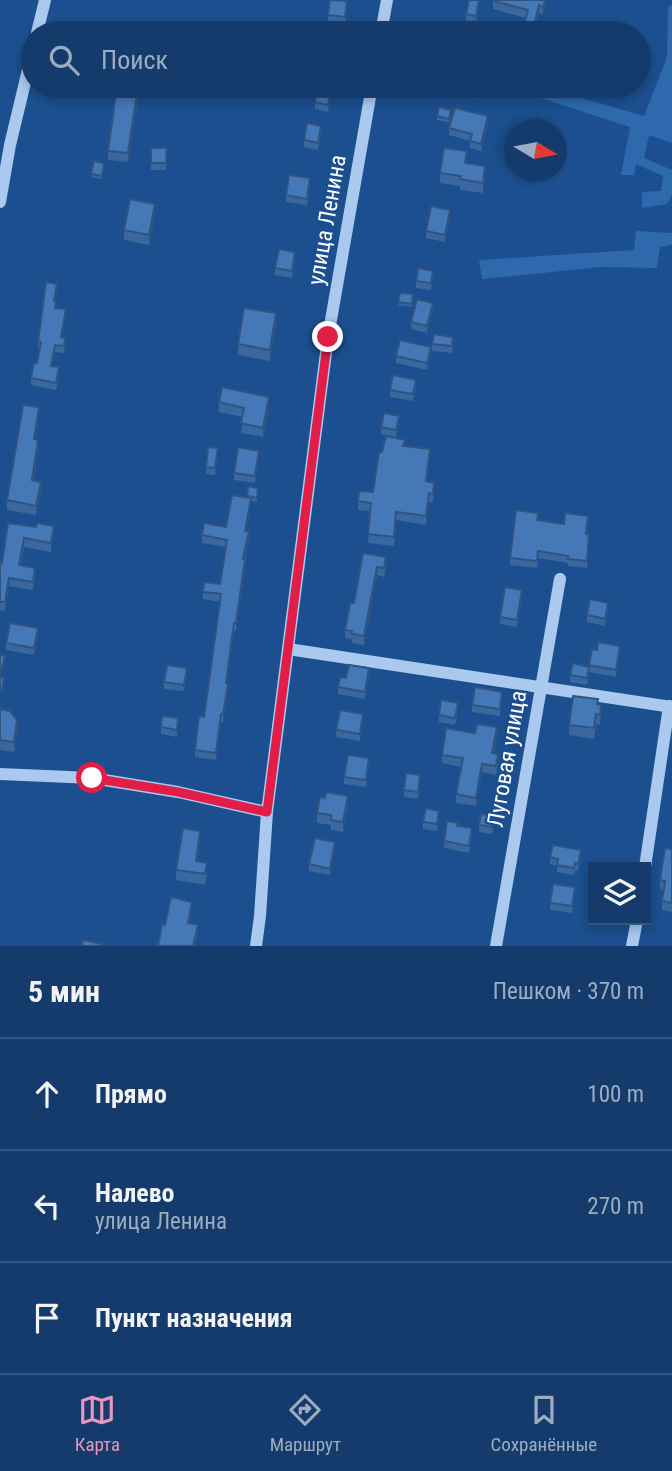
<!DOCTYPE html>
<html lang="ru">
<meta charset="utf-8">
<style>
:root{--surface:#143b6b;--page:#1d4271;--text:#f1f3f6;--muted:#9dadc1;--line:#33557e;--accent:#e797bd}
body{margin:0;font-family:"Roboto Condensed",sans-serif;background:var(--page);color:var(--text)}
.controls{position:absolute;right:21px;bottom:21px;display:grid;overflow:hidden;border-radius:0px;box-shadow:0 4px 10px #0003}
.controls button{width:63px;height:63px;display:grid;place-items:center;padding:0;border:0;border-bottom:2px solid var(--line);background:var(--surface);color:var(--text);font:35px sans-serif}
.compass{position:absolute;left:504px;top:119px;width:63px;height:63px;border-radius:50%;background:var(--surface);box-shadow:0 4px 10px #0003;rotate:100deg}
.stop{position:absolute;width:21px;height:21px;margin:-16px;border:5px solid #e11d48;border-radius:50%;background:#fff}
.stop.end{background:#e11d48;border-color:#fff;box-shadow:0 2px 7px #0008}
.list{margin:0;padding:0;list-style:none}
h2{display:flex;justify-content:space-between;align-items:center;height:91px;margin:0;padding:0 28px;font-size:30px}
h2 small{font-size:23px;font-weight:400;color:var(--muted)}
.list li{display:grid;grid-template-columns:46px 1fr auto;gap:21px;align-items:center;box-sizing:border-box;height:112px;padding:0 28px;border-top:2px solid var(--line)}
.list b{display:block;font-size:26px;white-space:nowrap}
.list p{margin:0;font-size:23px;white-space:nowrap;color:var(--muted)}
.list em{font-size:23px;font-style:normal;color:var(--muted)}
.icon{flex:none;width:38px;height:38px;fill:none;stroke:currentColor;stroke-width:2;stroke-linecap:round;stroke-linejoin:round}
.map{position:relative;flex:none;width:672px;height:946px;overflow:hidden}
.search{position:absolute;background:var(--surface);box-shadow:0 4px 10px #0003;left:21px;right:21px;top:21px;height:77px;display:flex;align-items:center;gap:18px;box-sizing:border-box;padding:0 24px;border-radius:38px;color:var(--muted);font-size:26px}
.sheet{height:427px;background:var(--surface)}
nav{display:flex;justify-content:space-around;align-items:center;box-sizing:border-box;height:98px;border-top:2px solid var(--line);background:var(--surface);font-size:19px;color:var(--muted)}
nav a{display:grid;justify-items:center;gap:4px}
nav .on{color:var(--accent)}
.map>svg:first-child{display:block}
.green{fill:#2e69ad}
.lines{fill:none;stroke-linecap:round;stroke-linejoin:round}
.minor{stroke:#a9c9ee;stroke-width:12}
.wall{fill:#3a679d}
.shaded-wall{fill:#305480}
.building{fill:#4478b7;stroke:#305480;stroke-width:2}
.route{stroke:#e11d48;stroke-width:9}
.labels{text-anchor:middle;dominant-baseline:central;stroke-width:5;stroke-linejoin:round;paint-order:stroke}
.street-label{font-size:23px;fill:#fff;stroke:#1b4f8f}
</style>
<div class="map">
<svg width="672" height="946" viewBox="0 0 672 946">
<rect width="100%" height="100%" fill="#1b4f8f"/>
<g class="green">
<polygon points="672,5 672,143 649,135 644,158 672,170 672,195 667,204 642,208 642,192 661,191 663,176 636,164 634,175 621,175 630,127 534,96 536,86 539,86 644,116 667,57 668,7"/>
<polygon points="636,231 672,233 672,245 660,247 657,268 601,267 482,279 479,260 634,250"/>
</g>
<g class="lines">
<g class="minor">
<polyline points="37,33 45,0"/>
<polyline points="381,33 387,0"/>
<polyline points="0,202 10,145 33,49"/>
<polyline points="288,649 672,707"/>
<polyline points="0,774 92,778 178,792 267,812"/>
<polyline points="645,867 669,706"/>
<polyline points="256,946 260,916 267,812 328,337 372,86"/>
<polyline points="496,946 560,579"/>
<polyline points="632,946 637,920"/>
</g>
</g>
<g class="wall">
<polygon points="493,0 547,0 543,14 539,13 534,33 522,33 526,18 493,9"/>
<polygon points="479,6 476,23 466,21 466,14"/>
<polygon points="347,7 345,24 328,21 328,15"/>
<polygon points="332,86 328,112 315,109 315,102"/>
<polygon points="477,86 474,99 459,95 459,88"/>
<polygon points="139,91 128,162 108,160 108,151"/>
<polygon points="451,113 449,122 437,120 437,116"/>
<polygon points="488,123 481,151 470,148 470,141 449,135 449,128"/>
<polygon points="321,133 318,150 304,147 304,140"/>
<polygon points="514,147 514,160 504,157 504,153"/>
<polygon points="151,148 167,148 166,170 151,170"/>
<polygon points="466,163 485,177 483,193 460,190 460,186 440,183 440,173"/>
<polygon points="104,167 102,179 91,177 91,174"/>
<polygon points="310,185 307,205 286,202 286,195"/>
<polygon points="155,215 149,245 124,240 124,230"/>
<polygon points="450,217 445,242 426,238 426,231"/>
<polygon points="295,259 292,278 275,275 275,268"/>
<polygon points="433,277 431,290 416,288 416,281"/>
<polygon points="57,291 55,302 56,308 66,316 62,337 65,344 64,353 55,352 52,366 59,374 56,390 31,385 31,378 37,363 40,349 38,349 38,342"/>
<polygon points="400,293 413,294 412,307 398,305"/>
<polygon points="433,310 427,333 411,329 411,322"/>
<polygon points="276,324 270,361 238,355 238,344"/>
<polygon points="432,344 453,344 452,353 432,351"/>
<polygon points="431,354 427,370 396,363 396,356"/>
<polygon points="416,387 413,401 390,397 390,390"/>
<polygon points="219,402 269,407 263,437 241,433 243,417 219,412"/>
<polygon points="39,417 35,440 38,450 34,481 41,492 36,515 7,510 7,500"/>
<polygon points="399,423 396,437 381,434 381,427"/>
<polygon points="405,446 430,458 427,481 434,491 433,502 429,502 426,525 396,520 394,546 368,543 370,511 358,510 358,501 373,492 382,452"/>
<polygon points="218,455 215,475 206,474 206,467"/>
<polygon points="259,457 255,483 234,480 234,473"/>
<polygon points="248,486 258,492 257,502 251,501 246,531 249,539 245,560 245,567 236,631 234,631 227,683 228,691 223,722 221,722 216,760 195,757 195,750 204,717 220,602 203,599 203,592 220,584 226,547 202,543 202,535 226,527 247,498"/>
<polygon points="538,520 564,524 588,523 587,534 589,541 587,568 568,566 568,563 538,558 537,568 510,565 510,558"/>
<polygon points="8,523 54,535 51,552 24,547 21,566 35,577 33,590 9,586 5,611 0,610 0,562 2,563"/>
<polygon points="363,553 386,566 384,577 377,575 364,645 352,643 352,639 345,638 345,630 354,603"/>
<polygon points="522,597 517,627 500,624 500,617"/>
<polygon points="608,610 605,626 587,622 587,615"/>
<polygon points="38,635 34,655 6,650 6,643"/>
<polygon points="620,653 616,677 589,672 587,685 570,682 570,675 589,667 589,665"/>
<polygon points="187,675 184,691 164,689 164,682"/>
<polygon points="369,675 365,699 338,694 338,687 346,678"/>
<polygon points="502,698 500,716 472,712 472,705"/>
<polygon points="598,704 601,715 600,725 596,724 594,739 569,735 569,725"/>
<polygon points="0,709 17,731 14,752 0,750"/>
<polygon points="458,710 455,725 439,722 439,715"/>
<polygon points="363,721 360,741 336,737 336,730"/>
<polygon points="178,725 177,737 161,734 161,727"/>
<polygon points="475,733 497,736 494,754 498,763 496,775 482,772 476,806 456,803 456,794 461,767 442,763 442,755"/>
<polygon points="369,765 366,787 344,784 344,777"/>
<polygon points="420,782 418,799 404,797 404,790"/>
<polygon points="348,806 343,832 331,830 331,825 317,823 317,813"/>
<polygon points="439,818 437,831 423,829 423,822"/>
<polygon points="494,822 492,834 479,832 479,825"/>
<polygon points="458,826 472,835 469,853 444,848 444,841"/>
<polygon points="200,841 197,862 207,874 205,885 176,880 176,870"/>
<polygon points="335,849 330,875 309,871 309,864"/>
<polygon points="672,849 672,912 662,910 662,901 664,890 660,889 660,880"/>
<polygon points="550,857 581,857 578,871 575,870 574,875 557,872 557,866 550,864"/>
<polygon points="575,894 572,913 550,910 550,903"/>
</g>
<g class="shaded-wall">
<polygon points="545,0 547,0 543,14 543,7"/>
<polygon points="539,5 539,13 534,33 532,33"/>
<polygon points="139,86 139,91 128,162 128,153"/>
<polygon points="331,86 332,86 328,112 328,105"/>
<polygon points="488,116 488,123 481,151 481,144"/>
<polygon points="485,166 485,177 483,193 483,183"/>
<polygon points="155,204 155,215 149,245 149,235"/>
<polygon points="450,210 450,217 445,242 445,235"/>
<polygon points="433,303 433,310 427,333 427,326"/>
<polygon points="66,309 66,316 61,344 61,337"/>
<polygon points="276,313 276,324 270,361 270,350"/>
<polygon points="431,347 431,354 427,370 427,363"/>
<polygon points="269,397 269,407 263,437 263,428"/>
<polygon points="39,407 39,417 34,449 34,439"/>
<polygon points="38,440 38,450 32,490 32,480"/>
<polygon points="430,449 430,458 426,490 426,481"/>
<polygon points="41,482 41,492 36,515 36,506"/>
<polygon points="429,493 429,502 426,525 426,516"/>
<polygon points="251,498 251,506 245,538 245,531"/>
<polygon points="54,526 54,535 51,552 51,543"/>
<polygon points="249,531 249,539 243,567 243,559"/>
<polygon points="24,538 24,547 19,574 19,565"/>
<polygon points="245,560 245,567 236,631 236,623"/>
<polygon points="377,567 377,575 364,645 364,636"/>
<polygon points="9,578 9,586 5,611 5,602"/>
<polygon points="522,590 522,597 517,627 517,620"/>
<polygon points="234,623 234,631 226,691 226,683"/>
<polygon points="38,628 38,635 34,655 34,648"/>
<polygon points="620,646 620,653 616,677 616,670"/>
<polygon points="369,668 369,675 365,699 365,692"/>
<polygon points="228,684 228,691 223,722 223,714"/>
<polygon points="221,714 221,722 216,760 216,753"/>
<polygon points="363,714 363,721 360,741 360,734"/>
<polygon points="17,720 17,731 14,752 14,742"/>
<polygon points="497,727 497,736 492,762 492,753"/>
<polygon points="482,764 482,772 476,806 476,798"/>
<polygon points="348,796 348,806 343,832 343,822"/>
<polygon points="200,831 200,841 196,872 196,861"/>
<polygon points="335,842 335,849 330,875 330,869"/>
<polygon points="192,902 192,911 188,933 188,923"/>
<polygon points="198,925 198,935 195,946 193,946"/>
</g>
<g class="building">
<polygon points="330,0 347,1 345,17 328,15"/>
<polygon points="469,0 479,0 476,16 466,14"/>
<polygon points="493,0 545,0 543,7 539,5 532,33 522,31 528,10 493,1"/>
<polygon points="474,26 487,28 486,33 472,33"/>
<polygon points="117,86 138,86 128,153 108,151"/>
<polygon points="317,86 331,86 328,105 315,102"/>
<polygon points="459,86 476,86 474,92 459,88"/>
<polygon points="439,107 451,110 449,119 437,116"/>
<polygon points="455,108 488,116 481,144 470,141 472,134 449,128"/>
<polygon points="307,123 321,126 318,143 304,140"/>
<polygon points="506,144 514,147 514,156 504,153"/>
<polygon points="151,148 167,148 166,163 151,163"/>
<polygon points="444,148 467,151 465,163 485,166 483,183 460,179 461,176 440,173"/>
<polygon points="94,161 104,163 102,176 91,174"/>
<polygon points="289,175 310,178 307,199 286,195"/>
<polygon points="130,199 155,204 149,235 124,230"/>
<polygon points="431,206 450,210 445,235 426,231"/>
<polygon points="279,249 295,252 292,271 275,268"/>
<polygon points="418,268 433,271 431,283 416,281"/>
<polygon points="46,282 57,284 54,301 56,302 55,308 66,309 61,337 65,338 64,346 55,345 51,366 59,367 56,383 31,378 34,362 37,363 41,342 38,342"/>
<polygon points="400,293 413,294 412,304 398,302"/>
<polygon points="417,299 433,303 427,326 411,322"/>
<polygon points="244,308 276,313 270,350 238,344"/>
<polygon points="434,334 453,337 452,346 432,344"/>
<polygon points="400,340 431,347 427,363 396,356"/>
<polygon points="393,375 416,380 413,394 390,390"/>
<polygon points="222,387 269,397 263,428 241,423 244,408 219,402"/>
<polygon points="23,405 39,407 34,439 38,440 32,480 41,482 36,506 7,500"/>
<polygon points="384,413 399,416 396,430 381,427"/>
<polygon points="386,436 405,440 403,446 430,449 426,481 434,483 433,494 429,493 426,516 396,512 394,537 368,534 371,503 358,501 359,491 373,492 379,452 382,452"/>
<polygon points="208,447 218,448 215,468 206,467"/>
<polygon points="238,447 259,451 255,476 234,473"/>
<polygon points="248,486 258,488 257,498 247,496"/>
<polygon points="232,495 251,498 245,531 249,531 243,559 245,560 236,623 234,623 226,683 228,684 223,714 221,714 216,753 195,750 199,716 204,717 221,594 203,592 204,582 220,584 227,540 202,535 204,523 226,527"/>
<polygon points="516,510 538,513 537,520 564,524 565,513 588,516 586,534 589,534 587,561 568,559 568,556 538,551 537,561 510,558"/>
<polygon points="8,523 36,527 37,523 54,526 51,543 24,538 19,565 35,568 33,582 9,578 5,602 0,602 0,562 2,563"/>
<polygon points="363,553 386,557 384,568 377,567 364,636 352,634 352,631 345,630 350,603 354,603"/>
<polygon points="505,587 522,590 517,620 500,617"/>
<polygon points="590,599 608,603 605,619 587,615"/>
<polygon points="10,623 38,628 34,648 6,643"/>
<polygon points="598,642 620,646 616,670 589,665 592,649 597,650"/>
<polygon points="0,655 5,656 0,677 4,678 2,691 0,691"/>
<polygon points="573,663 589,667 587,678 570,675"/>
<polygon points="167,665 187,668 184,685 164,682"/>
<polygon points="349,665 369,668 365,692 338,687 340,677 346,678"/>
<polygon points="475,687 502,692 500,709 472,705"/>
<polygon points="573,696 598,699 597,704 601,705 600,715 596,714 594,728 569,725"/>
<polygon points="441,700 458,703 455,718 439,715"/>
<polygon points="0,709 10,711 17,720 14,742 0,740"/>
<polygon points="340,710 363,714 360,734 336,730"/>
<polygon points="162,716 178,718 177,730 161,727"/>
<polygon points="477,724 497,727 492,753 498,754 496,766 482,764 476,798 456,794 463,758 442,755 446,728 475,733"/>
<polygon points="348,755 369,758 366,780 344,777"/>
<polygon points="406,773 420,775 418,792 404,790"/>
<polygon points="326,792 348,796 343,822 331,820 331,815 317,813 320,797 325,798"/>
<polygon points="426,808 439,811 437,824 423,822"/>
<polygon points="481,814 494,816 492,827 479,825"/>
<polygon points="447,821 458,823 457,826 472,828 469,846 444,841"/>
<polygon points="183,828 200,831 196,861 207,863 205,874 176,870"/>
<polygon points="315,838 335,842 330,869 309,864"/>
<polygon points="553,845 581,850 578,864 575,863 574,868 557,865 558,859 550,857"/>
<polygon points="665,848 672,849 672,903 662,901 665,881 660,880"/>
<polygon points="553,884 575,887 572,906 550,903"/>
<polygon points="171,897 192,902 188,923 198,925 193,946 158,946 162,924 165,925"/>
<polygon points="83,940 102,944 101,946 82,946"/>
</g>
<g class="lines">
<polyline class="route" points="92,778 178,792 267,812 328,337"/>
</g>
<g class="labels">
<g class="street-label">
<text transform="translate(327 220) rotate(-80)">улица Ленина</text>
<text transform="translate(507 759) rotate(-80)">Луговая улица</text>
</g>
</g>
</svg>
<div class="controls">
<button><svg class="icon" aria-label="layers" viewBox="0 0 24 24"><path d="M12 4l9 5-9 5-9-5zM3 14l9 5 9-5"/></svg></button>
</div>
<svg class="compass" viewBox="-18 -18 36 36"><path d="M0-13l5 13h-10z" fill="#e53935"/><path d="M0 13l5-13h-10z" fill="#9dadc1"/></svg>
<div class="stop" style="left:92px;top:778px"></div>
<div class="stop end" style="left:328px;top:337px"></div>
<div class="search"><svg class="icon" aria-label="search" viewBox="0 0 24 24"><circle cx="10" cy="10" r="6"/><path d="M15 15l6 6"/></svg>Поиск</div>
</div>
<section class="sheet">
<h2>5 мин<small>Пешком · 370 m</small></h2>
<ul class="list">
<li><svg class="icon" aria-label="ahead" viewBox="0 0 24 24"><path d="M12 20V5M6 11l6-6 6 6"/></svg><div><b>Прямо</b></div><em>100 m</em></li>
<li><svg class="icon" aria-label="left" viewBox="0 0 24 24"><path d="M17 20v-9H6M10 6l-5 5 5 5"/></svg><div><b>Налево</b><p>улица Ленина</p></div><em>270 m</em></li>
<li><svg class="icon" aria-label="arrive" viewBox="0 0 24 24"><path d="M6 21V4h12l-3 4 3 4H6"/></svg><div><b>Пункт назначения</b></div></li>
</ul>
</section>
<nav>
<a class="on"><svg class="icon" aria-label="map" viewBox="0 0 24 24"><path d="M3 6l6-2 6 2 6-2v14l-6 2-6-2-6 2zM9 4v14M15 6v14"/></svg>Карта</a>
<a><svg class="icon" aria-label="directions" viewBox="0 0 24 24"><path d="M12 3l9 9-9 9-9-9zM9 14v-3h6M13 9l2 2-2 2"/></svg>Маршрут</a>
<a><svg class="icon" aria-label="saved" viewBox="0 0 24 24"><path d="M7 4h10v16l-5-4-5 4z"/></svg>Сохранённые</a>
</nav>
